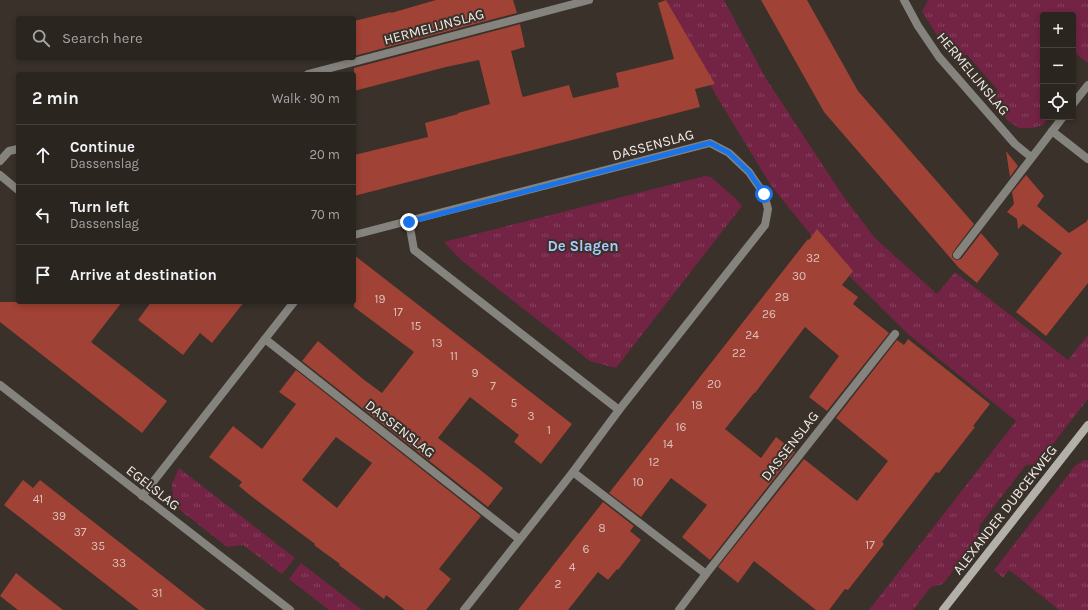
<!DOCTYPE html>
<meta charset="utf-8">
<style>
:root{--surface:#2b2520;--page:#37312d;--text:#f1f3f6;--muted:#a6a5a5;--line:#47423e}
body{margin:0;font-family:Karla,sans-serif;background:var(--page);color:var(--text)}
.controls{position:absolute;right:12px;top:12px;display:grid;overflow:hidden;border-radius:4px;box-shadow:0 2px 6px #0003}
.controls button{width:36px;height:36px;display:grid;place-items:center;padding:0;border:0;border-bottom:1px solid var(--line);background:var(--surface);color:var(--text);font:20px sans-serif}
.stop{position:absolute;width:12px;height:12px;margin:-9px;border:3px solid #1a73e8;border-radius:50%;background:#fff}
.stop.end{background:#1a73e8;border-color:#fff;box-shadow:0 1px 4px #0008}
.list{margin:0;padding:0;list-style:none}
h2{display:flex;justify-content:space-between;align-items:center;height:52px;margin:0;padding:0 16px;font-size:17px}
h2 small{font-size:13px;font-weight:400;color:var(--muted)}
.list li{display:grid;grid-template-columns:26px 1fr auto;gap:12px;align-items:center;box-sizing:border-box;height:60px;padding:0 16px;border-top:1px solid var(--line)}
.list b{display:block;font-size:15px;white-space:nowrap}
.list p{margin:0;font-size:13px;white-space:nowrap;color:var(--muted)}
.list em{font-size:13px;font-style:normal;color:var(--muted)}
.icon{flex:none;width:22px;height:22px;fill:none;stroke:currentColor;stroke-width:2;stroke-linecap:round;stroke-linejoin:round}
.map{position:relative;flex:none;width:1088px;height:610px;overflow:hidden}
.search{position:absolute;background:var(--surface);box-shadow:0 2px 6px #0003;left:16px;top:16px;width:340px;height:44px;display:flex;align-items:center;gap:10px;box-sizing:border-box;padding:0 14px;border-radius:4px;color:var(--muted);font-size:15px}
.panel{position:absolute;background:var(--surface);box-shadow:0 2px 6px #0003;left:16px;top:72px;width:340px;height:232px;border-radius:4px}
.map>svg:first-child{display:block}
.grass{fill:url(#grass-tufts)}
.building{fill:#a04235;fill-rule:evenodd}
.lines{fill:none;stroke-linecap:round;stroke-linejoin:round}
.street{stroke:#84837e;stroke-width:8}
.secondary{stroke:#b2b0a8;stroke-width:8}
.route{stroke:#1a73e8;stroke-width:5}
.labels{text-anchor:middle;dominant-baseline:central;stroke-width:4;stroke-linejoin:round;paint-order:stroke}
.number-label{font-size:12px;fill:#ddc1ba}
.street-label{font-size:14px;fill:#f1ebe7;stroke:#39312a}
.neighbourhood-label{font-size:15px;font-weight:bold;fill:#adc7fc;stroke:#39312a}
</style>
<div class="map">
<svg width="1088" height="610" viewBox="0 0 1088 610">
<defs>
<pattern id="grass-tufts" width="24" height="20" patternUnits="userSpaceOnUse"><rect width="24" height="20" fill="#732344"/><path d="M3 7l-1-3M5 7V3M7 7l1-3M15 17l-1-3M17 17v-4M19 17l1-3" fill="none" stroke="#87435f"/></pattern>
</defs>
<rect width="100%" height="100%" fill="#39312a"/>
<g class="grass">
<polygon points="666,0 724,0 765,77 843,196 875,238 937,294 955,272 1068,360 1088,335 1088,399 1038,463 1025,466 980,525 978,538 943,584 931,587 913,610 869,610 1016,421 908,334 825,252 772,187 714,92"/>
<polygon points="928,0 1088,0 1088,63 1075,53 1073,55 1073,15 1043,15 1043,117 1049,117 1043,125 1032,128 1019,128 1008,121 995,103 997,89 967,55 953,56 939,38 922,12"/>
<polygon points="705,176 711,177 737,200 742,206 616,368 590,361 461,260 444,242"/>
<polygon points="1084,460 1088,460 1088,610 1059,610 1009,570 1003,578 994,570 1075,466"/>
<polygon points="179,468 295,558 282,574 243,545 227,547 180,510 173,498 172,484"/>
<polygon points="301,563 362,610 329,610 289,579"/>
</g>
<g class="building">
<polygon points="436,0 513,0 517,13 354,56 354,21 391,12 391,13"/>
<polygon points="666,0 715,84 695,89 700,107 354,196 354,155 428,137 425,123 458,114 458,113 490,104 479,60 446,67 354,91 354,68 520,24 525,47 511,51 522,95 523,97 569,85 573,98 619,87 616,73 674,59 658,3"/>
<polygon points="761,0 807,0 858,91 974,224 953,252 952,255 952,257 956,260 961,259 981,233 999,254 977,283 959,268 824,112"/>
<polygon points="1006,151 1018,166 1010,177"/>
<polygon points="1026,175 1044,196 1037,206 1069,233 1086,222 1088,219 1088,283 1046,336 1016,312 1062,253 1023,224 1018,229 1017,219 1007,212 1014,204 1012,192"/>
<polygon points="817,229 853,271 842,285 858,297 853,304 889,333 827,411 809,397 839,356 805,327 755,393 754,393 725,429 761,458 776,437 795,452 710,560 682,537 707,505 671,478 641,517 609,493 808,239 809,240"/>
<polygon points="354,255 572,424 541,464 514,442 519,435 470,397 438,438 479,469 503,488 488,507 302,361 318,341 363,379 382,393 414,352 354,307"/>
<polygon points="0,302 122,302 91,342 167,401 142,433 0,322"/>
<polygon points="151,302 244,302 212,343 200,333 183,355 138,320"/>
<polygon points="908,339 990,404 973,426 975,427 939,473 936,472 899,520 882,542 884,544 848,590 845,589 829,610 816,610 754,561 738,583 718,567 804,459 857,501 888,461 836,418 897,340 904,345"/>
<path d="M296,370L481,516L439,569L451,579L426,610H405L386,595L384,599L339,565L340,564L314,545L315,544L251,496L239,486L242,482L209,457L233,426L262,449L296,404L279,392ZM336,437L372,463L337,508L302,480Z"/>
<polygon points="23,480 33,488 40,480 206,610 139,610 4,505"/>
<polygon points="603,502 634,526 630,531 641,540 618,570 617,569 608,580 598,572 568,610 518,610"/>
<polygon points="16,573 36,589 63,610 18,610 0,596"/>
</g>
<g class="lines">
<g class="street">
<polyline points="904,0 918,26 939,57 1015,144 1031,157"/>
<polyline points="308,74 589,0"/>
<polyline points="1073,104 1088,85"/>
<polyline points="1052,131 1088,159"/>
<polyline points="0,161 9,151 18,149"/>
<polyline points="0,175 18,190"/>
<polyline points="409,222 414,250 619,410"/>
<polyline points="354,235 710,143 729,153 749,172 764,194 768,209 765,225 619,410 573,472 464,610"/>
<polyline points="957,255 1063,117"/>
<polyline points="265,339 519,539"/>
<polyline points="0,385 290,610"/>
<polyline points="573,472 706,574"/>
<polyline points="142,496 294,302"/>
<polyline points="679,610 706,574 895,334"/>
</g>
<polyline class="secondary" points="943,610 1088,425"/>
</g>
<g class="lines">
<polyline class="route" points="409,222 710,143 729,153 749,172 764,194"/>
</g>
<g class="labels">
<g class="number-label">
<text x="813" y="258">32</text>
<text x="799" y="276">30</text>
<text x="782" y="297">28</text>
<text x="380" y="299">19</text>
<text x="398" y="312">17</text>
<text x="769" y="314">26</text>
<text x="416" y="326">15</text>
<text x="752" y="335">24</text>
<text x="437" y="343">13</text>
<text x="739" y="353">22</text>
<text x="454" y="356">11</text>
<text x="475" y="373">9</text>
<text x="714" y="384">20</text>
<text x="493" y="386">7</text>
<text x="514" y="403">5</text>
<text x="697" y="405">18</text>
<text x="531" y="416">3</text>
<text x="681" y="427">16</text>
<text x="549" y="430">1</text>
<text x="668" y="444">14</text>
<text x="654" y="462">12</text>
<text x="638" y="482">10</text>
<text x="38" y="499">41</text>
<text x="59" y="516">39</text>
<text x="602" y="528">8</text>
<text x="80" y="532">37</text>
<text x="870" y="545">17</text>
<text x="98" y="546">35</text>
<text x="586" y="549">6</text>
<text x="119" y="563">33</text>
<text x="572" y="567">4</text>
<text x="558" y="584">2</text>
<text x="157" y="593">31</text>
</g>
<g class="street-label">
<text transform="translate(434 27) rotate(-15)">HERMELIJNSLAG</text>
<text transform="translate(973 74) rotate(50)">HERMELIJNSLAG</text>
<text transform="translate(653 145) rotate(-15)">DASSENSLAG</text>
<text transform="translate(400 429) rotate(38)">DASSENSLAG</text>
<text transform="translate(790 446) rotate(-52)">DASSENSLAG</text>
<text transform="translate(153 488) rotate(38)">EGELSLAG</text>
<text transform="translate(1005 510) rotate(-52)">ALEXANDER DUBCEKWEG</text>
</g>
<g class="neighbourhood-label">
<text x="583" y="246">De Slagen</text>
</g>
</g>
</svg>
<div class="controls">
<button>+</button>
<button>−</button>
<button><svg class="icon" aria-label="locate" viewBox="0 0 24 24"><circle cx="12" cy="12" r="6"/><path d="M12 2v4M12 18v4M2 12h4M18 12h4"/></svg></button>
</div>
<div class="stop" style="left:764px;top:194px"></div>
<div class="stop end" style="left:409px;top:222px"></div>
<div class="search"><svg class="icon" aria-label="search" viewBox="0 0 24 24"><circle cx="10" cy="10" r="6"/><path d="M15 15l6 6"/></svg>Search here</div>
<section class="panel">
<h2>2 min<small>Walk · 90 m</small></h2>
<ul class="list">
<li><svg class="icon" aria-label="ahead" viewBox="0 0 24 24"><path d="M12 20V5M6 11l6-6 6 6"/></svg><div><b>Continue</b><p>Dassenslag</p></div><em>20 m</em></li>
<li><svg class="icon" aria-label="left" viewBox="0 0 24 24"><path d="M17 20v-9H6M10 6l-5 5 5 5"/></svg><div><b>Turn left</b><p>Dassenslag</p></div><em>70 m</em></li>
<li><svg class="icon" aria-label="arrive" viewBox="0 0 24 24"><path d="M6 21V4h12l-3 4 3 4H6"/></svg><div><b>Arrive at destination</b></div></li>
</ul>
</section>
</div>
